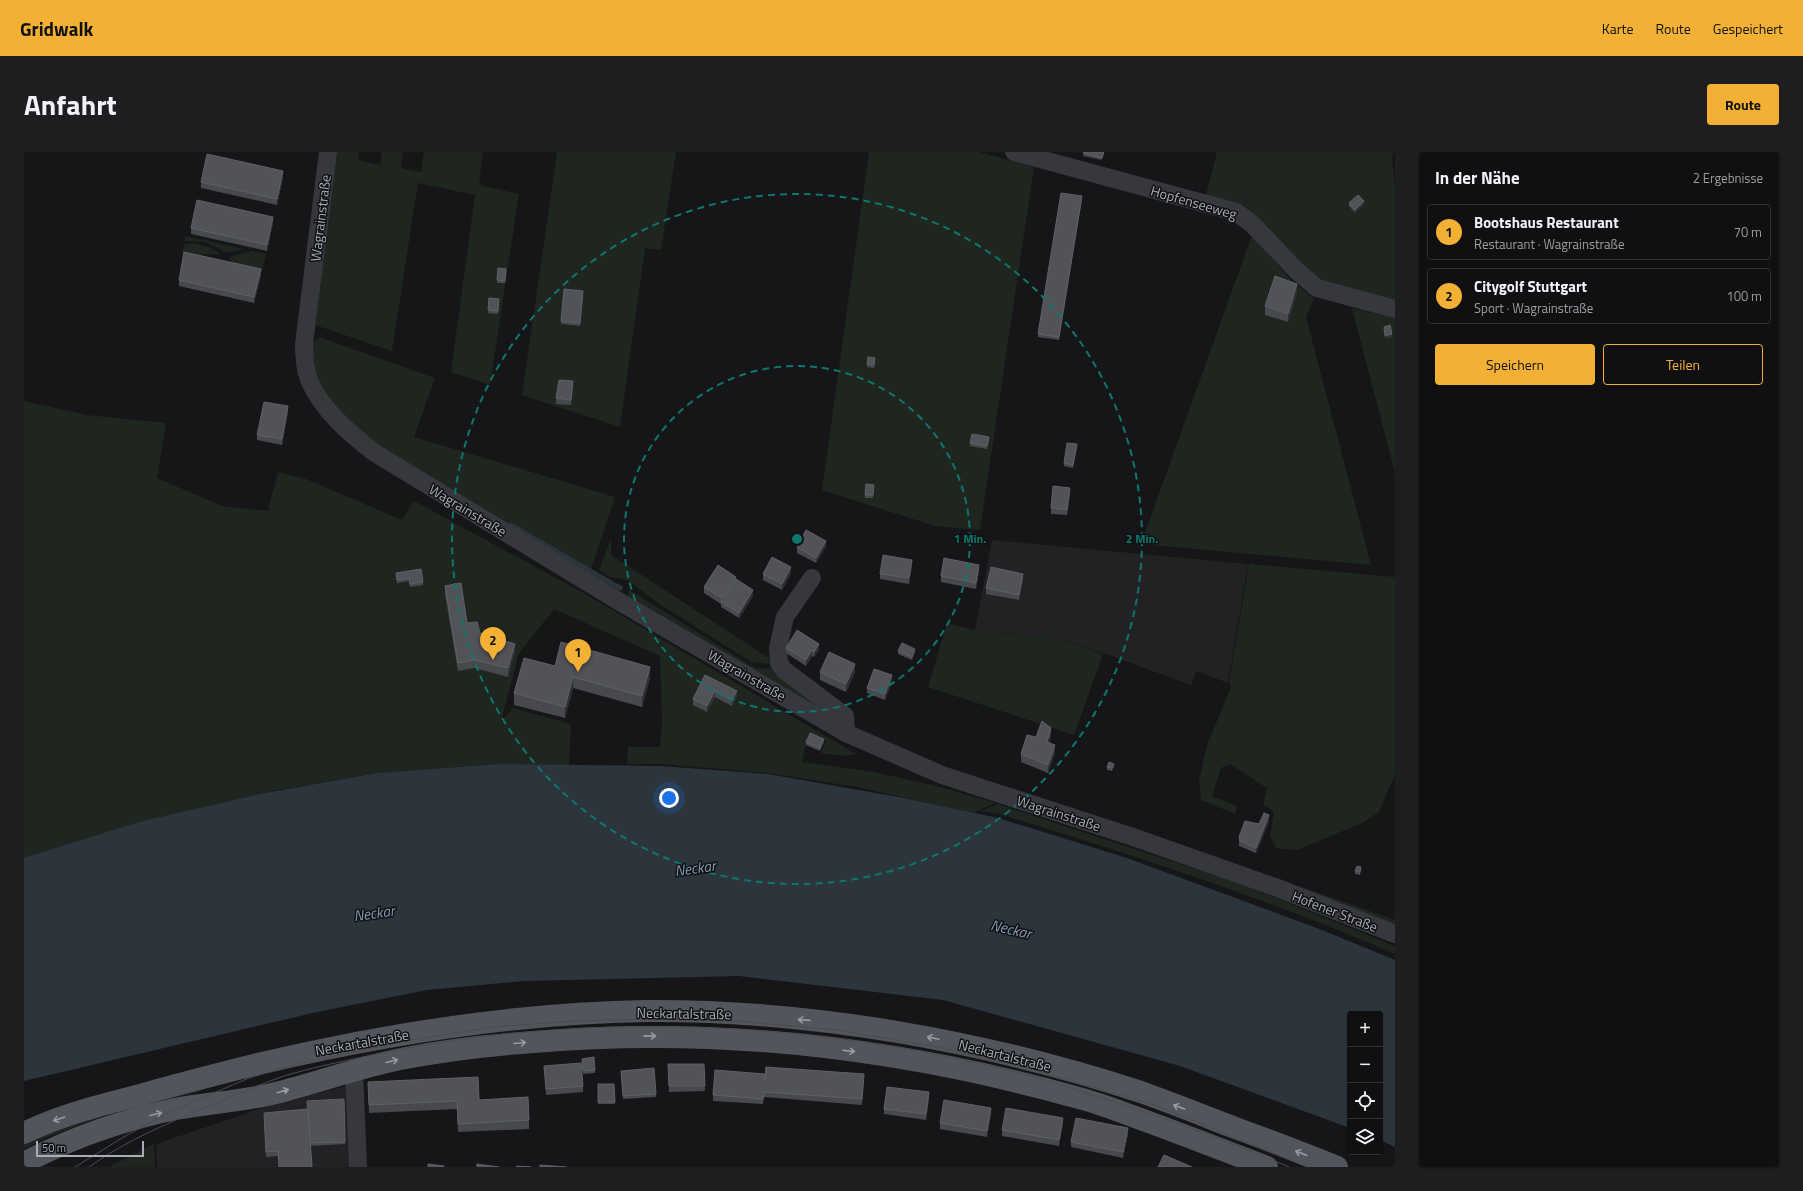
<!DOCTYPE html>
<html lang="de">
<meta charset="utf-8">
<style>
:root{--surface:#101012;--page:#1e1e20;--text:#f1f3f6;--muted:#9c9d9f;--line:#303032;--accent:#f2b134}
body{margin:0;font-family:"Titillium Web",sans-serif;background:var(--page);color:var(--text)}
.controls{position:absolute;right:12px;bottom:12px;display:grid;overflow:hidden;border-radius:4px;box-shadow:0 1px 3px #0004}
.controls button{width:36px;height:36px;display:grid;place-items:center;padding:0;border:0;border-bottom:1px solid var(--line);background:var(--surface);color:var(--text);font:20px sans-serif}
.scale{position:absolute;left:12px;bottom:10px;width:108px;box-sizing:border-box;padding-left:4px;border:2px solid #a8adb8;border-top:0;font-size:11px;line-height:14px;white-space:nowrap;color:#a8adb8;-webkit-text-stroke:3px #111113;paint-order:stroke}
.you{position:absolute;left:645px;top:646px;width:14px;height:14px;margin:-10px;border:3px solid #fff;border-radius:50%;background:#1a73e8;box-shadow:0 0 0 6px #1a73e833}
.badge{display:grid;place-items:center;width:26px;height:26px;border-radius:50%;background:var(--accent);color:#111;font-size:13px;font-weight:700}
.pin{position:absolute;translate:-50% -33px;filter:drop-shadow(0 1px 2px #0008)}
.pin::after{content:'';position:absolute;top:21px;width:14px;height:12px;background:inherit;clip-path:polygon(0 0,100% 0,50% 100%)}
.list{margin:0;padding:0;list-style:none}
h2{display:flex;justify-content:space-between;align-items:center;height:52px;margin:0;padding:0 16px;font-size:17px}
h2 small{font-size:13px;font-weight:400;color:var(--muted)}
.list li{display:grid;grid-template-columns:26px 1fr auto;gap:12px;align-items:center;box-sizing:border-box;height:56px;margin:0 8px 8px;padding:0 8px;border:1px solid var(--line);border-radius:4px}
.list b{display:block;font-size:15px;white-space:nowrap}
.list p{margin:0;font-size:13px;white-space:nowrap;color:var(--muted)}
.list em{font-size:13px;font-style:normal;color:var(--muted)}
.actions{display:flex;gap:8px;padding:12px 16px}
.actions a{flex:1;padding:9px 0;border:1px solid var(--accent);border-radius:4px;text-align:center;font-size:14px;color:var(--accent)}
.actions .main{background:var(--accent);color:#111}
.icon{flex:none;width:22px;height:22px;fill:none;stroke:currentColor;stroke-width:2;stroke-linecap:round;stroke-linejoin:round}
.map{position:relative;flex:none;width:1371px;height:1015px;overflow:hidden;border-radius:4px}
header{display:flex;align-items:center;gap:24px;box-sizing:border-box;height:56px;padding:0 20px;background:var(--accent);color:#111}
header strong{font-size:19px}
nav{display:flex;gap:22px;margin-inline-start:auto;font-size:14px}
.intro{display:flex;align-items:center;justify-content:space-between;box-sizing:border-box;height:96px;padding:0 24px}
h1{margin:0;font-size:28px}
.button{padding:10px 18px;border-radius:4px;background:var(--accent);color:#111;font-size:14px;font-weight:700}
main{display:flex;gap:24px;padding:0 24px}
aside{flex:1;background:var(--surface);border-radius:4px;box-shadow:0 1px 3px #0004}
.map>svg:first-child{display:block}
.built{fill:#222225}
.green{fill:#1e261f}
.water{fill:#2c353c}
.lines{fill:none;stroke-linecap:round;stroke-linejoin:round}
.stream{stroke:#2c353c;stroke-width:4.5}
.minor{stroke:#37383d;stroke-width:18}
.major{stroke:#53555c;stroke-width:22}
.tram{stroke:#4a4c52;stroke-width:1}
.wall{fill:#47494d}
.shaded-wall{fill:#2f3033}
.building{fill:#525359;stroke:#5f6168}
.oneway{stroke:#979ba6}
.ring{fill:none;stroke:#0f766e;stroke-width:2;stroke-dasharray:7 5}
.labels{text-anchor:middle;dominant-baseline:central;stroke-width:3;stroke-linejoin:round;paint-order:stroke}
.street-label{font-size:14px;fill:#a8adb8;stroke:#111113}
.water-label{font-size:15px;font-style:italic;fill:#7f9bb3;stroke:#111113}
.centre{fill:#0f766e;stroke:#111113;stroke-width:2}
.ring-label{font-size:12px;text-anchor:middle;font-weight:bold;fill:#0f766e;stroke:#111113;stroke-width:3;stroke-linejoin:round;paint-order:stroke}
</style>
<header>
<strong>Gridwalk</strong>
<nav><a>Karte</a><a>Route</a><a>Gespeichert</a></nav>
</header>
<div class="intro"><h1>Anfahrt</h1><a class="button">Route</a></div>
<main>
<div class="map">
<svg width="1371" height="1015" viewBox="0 0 1371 1015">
<rect width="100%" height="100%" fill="#161618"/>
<g class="built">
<polygon points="968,388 1224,412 1204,531 1172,519 1167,533 1082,502 1030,486 951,478"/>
<polygon points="322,934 327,1015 133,1015 132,992 235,957"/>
</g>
<g class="green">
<polygon points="312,0 335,0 334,8 356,13 358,0 379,0 377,16 397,20 400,0 459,0 455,33 495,42 466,233 427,220 451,43 394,31 368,199 288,172"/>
<polygon points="533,0 652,0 637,98 621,96 596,275 498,243"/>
<polygon points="845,0 955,0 1010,15 956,378 911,374 798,338"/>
<polygon points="1193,0 1369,0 1368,9 1371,33 1371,149 1296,129 1181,47"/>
<polygon points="1228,83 1267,128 1290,147 1282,165 1347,413 1117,392"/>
<polygon points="162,84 220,97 203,101 181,90 161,89"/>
<polygon points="169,91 185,95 197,102 170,103 158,101 160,92"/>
<polygon points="228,99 242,102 238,120 211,115 205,105"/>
<polygon points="1328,156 1371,166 1371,321"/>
<path d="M295,185L411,226L390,285L591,345L567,417L586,429L600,434L597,440L358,302C350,296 339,290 331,282C326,277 321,269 317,262C306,246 271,201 295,185Z"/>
<polygon points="0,249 63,263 142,271 133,326 198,354 244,359 254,320 282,327 378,368 390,349 563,443 832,602 818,604 797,601 802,589 784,582 778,610 850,620 913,634 971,651 949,661 833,635 744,621 635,612 603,612 604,595 636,595 638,571 636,504 530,457 495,501 477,570 489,556 547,572 545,613 475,612 353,621 249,639 0,712"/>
<polygon points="587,387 587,403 745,506 745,512 727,510 637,453 603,428 586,425 575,418"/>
<polygon points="1225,412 1371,425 1371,622 1355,660 1338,671 1273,698 1252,696 1246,684 1250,660 1239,652 1243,636 1206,612 1197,616 1188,644 1213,654 1211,662 1177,648 1175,629 1183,593 1207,535 1205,531"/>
<polygon points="606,438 726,513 732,516 749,517 813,565 603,444"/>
<polygon points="923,471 950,478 1030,486 1079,502 1050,583 904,535"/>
<path d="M974,652L1220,733L1371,794V802C1243,746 1109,703 975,662L957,659Z"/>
<polygon points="1266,731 1371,768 1371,774"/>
<polygon points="205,927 171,941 92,959 19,987 0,997 0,991 89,955"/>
<polygon points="130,992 131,1015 86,1015 90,1012"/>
</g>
<polygon class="water" points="475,612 636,614 744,622 880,646 974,666 1103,706 1293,776 1371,808 1371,995 1356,988 1356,862 1326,862 1326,976 1156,914 919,848 715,824 500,829 403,838 293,860 0,929 0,706 115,670 241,641 353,621"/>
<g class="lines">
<polyline class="stream" points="487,373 596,436"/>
<g class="minor">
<path d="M304,0L280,192C280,204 281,217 285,228C298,258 326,282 351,301L596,450L822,581L918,623L1109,685L1251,735L1371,782"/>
<polyline points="990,0 1212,60 1228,72 1274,120 1293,136 1371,157"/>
<polyline points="788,426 761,465 754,496 755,511 760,518 821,564 822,581"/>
<polyline points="330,919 334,1015"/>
</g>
<g class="major">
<path d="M0,981C36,963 77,953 116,943C155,932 194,922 234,912C361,882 492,861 623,859C788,858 961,889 1117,940C1142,949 1168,959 1193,969C1233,984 1274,999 1313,1015"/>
<path d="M0,1011C47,986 99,968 151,957C184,951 219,949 252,941C296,930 338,914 382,906C424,898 467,893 510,890C696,874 883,897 1062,948C1079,953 1095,959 1111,965C1155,981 1199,998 1243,1015"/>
</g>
<g class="tram">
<polyline points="51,1015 103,983 152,957 225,926 258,916 381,889 470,875 550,869 628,867 714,869 812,878 908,894 1003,916 1131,953 1283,1015"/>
<path d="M65,1015C104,987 149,969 193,951C216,941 239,931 263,923C291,915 320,909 348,903C561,858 789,868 999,922C1021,927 1043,935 1065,942C1133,963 1200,987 1265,1015"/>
</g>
</g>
<g class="wall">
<polygon points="1060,0 1080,0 1078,8 1059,4"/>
<polygon points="259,25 253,53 177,36 177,30"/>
<polygon points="1058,47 1035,188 1014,185 1014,182"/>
<polygon points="1325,51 1340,52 1331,61 1325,54"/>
<polygon points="249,71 243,99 167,82 167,76"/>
<polygon points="474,116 482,117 481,131 473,131"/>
<polygon points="237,123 230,151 155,134 155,128"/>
<polygon points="1273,140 1264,170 1241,163 1241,154"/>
<polygon points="559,142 556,174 537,172 537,169"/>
<polygon points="465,146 475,147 474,162 464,161"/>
<polygon points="851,208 850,216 843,215 843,212"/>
<polygon points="549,235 547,253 532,252 532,246"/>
<polygon points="264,260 258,293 233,288 233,283"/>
<polygon points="965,288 963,297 946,294 946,291"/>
<polygon points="1053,295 1049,316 1040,314 1040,311"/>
<polygon points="850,333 849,346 841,346 841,343"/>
<polygon points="1046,342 1043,363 1027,362 1027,356"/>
<polygon points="802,394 792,411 773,401 773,395"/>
<polygon points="888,413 885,432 856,427 856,422"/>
<polygon points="955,418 952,437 917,430 917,424"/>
<polygon points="372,421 399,430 399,433 386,435 385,429 373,431"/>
<polygon points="767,421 758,438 739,428 739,422"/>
<polygon points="712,427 729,444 715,466 697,455 697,452 680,441 680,435"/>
<polygon points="999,427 995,448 962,442 962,436"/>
<polygon points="421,434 443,471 456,481 491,500 484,525 450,516 434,519 421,442"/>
<polygon points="762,496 795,498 790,505 788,504 782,514 762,501"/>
<polygon points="874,499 891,500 888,508 874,502"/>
<polygon points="531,514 626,526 618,555 549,536 541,566 490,553 490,541"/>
<polygon points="796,520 831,520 822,540 796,528"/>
<polygon points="681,523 713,544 708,554 691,545 683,560 669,553 669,547"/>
<polygon points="868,529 861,548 843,541 843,536"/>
<polygon points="1027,584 1025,591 1031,601 1024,621 997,610 997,602 1012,585"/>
<polygon points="782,590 800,590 796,599 782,593"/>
<polygon points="1090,614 1088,619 1083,618 1083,615"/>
<polygon points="1245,669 1232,701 1215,694 1215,685 1235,672"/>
<polygon points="1337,718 1336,723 1331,722 1331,719"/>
<polygon points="558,907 571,918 571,921 559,922"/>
<polygon points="644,912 680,912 681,939 645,940"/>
<polygon points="520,914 559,934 559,940 522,943"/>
<polygon points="597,922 632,942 632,945 599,947"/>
<polygon points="741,928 840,928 838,953 740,945 739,952 689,949 689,943"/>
<polygon points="344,930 455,948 505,968 505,977 434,980 433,957 345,961"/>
<polygon points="574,932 590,932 591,952 574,952"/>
<polygon points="905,946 902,968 860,962 860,957"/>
<polygon points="320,947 321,992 286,994 288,1015 255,1015 254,1004 242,1005 240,961 284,957"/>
<polygon points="967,962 963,985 916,977 916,971"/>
<polygon points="1039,972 1035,994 978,984 978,978"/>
<polygon points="1104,982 1099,1006 1047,995 1047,990"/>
</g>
<g class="shaded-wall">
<polygon points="259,19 259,25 253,53 253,47"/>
<polygon points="1058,44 1058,47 1035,188 1035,185"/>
<polygon points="1340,49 1340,52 1331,61 1331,58"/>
<polygon points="249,65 249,71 243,99 243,93"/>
<polygon points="237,117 237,123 230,151 230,145"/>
<polygon points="1273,132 1273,140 1264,170 1264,162"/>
<polygon points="1368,182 1368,185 1361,187 1361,184"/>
<polygon points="549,229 549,235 547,253 547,248"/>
<polygon points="264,254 264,260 258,293 258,287"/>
<polygon points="1046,336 1046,342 1043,363 1043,358"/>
<polygon points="802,389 802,394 792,411 792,406"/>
<polygon points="888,408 888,413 885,432 885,426"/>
<polygon points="955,413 955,418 952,437 952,431"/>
<polygon points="767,415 767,421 758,438 758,432"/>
<polygon points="999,422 999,427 995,448 995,443"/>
<polygon points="712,425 712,430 698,450 698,446"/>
<polygon points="729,438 729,444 715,466 715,461"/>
<polygon points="491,492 491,500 484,525 484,516"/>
<polygon points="795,492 795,498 790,505 790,500"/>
<polygon points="891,497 891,500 888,508 888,505"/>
<polygon points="788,498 788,504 782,514 782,508"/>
<polygon points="831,512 831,520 822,540 822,532"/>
<polygon points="626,515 626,526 618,555 618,544"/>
<polygon points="868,523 868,529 861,548 861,542"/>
<polygon points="549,525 549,536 541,566 541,555"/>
<polygon points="691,539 691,545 683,560 683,554"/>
<polygon points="713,539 713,544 708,554 708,548"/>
<polygon points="1027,576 1027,584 1023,598 1023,590"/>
<polygon points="800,587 800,590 796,599 796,596"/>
<polygon points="1031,593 1031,601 1024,621 1024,613"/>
<polygon points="1245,663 1245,669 1232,701 1232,696"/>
<polygon points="905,940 905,946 902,968 902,962"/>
<polygon points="967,956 967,962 963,985 963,979"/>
<polygon points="1039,966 1039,972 1035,994 1035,988"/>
<polygon points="1104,976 1104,982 1099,1006 1099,1000"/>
</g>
<g class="building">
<polygon points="1060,0 1080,0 1078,6 1059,1"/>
<polygon points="183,2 259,19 253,47 177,30"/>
<polygon points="1037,41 1058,44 1035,185 1014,182"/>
<polygon points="1334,43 1340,49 1331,58 1325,51"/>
<polygon points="173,48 249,65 243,93 167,76"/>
<polygon points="160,100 237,117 230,145 155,128"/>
<polygon points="474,116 482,117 481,129 473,128"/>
<polygon points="1251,124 1273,132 1264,162 1241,154"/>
<polygon points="540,137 559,139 556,171 537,169"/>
<polygon points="465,146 475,147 474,159 464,158"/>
<polygon points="1366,173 1368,182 1361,184 1360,175"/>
<polygon points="844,205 851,206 850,213 843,212"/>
<polygon points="535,228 549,229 547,248 532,246"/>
<polygon points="240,250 264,254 258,287 233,283"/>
<polygon points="948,282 965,285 963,294 946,291"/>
<polygon points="1043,291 1053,292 1049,313 1040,311"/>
<polygon points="842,332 850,333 849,343 841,343"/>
<polygon points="1029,334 1046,336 1043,358 1027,356"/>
<polygon points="782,378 802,389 792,406 773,395"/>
<polygon points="859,403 888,408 885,426 856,422"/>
<polygon points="748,405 767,415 758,432 739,422"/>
<polygon points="920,406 955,413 952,431 917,424"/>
<polygon points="694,413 712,425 698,446 680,435"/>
<polygon points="967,415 999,422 995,443 962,436"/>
<polygon points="397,417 399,430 386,432 385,426 373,428 372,421"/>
<polygon points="712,427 729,438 715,461 697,450"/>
<polygon points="437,431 443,471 453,470 456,481 491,492 484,516 450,508 434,511 421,434"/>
<polygon points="773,478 795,492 790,500 788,498 782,508 762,496"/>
<polygon points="537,490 626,515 618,544 549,525 541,555 490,541 500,506 531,514"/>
<polygon points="878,491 891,497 888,505 874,499"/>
<polygon points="805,500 831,512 822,532 796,520"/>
<polygon points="850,517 868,523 861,542 843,536"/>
<polygon points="681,523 713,539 708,548 691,539 683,554 669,547"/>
<polygon points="1018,569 1027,576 1023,590 1031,593 1024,613 997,602 1003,583 1012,585"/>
<polygon points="786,581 800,587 796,596 782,590"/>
<polygon points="1085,610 1090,612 1088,616 1083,615"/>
<polygon points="1240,661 1245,663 1232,696 1215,688 1216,686 1215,685 1221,669 1235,672"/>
<polygon points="1333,714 1337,715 1336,720 1331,719"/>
<polygon points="570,905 571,918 559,919 558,907"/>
<polygon points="557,911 559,934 522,937 520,914"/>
<polygon points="644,912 680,912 681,934 645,934"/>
<polygon points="742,915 840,922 838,947 740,940 739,947 689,943 691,918 741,922 741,928"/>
<polygon points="630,916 632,942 599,944 597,919"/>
<polygon points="454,925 455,948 504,945 505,968 434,972 433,949 345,953 344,930"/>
<polygon points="574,932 590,932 591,950 574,950"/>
<polygon points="863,935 905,940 902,962 860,957"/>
<polygon points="320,947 321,990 286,991 283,949"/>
<polygon points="920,948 967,956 963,979 916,971"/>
<polygon points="982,956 1039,966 1035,988 978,978"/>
<polygon points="284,957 288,1015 255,1015 254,999 242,1000 240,961"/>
<polygon points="1052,966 1104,976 1099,1000 1047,990"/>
<polygon points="1140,1003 1168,1015 1134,1015"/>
<polygon points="404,1012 420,1014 420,1015 404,1015"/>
<polygon points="453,1012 475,1015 453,1015"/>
<polygon points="516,1013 542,1015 516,1015"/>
<polygon points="493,1014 507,1015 492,1015"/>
</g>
<defs><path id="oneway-shaft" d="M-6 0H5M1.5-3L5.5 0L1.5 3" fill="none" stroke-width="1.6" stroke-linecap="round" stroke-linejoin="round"/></defs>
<g class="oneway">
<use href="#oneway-shaft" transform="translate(780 868) rotate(-176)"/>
<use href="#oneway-shaft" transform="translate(626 884) rotate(1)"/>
<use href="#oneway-shaft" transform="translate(909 886) rotate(-168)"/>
<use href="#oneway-shaft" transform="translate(496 891) rotate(-5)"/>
<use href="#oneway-shaft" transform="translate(825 899) rotate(7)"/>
<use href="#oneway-shaft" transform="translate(368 909) rotate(-14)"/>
<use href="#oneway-shaft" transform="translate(259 939) rotate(-16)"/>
<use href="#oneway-shaft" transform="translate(1155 955) rotate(-160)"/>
<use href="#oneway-shaft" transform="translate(132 962) rotate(-14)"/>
<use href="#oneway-shaft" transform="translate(35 967) rotate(161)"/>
<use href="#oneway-shaft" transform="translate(1277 1001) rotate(-159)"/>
</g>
<g class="ring">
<circle cx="773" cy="387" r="173"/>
<circle cx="773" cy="387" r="345"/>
</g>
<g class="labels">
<g class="street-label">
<text transform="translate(1170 50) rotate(16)">Hopfenseeweg</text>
<text transform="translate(296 66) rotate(-83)">Wagrainstraße</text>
<text transform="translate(444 358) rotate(31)">Wagrainstraße</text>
<text transform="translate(723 523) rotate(30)">Wagrainstraße</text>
<text transform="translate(1035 661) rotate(18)">Wagrainstraße</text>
<text transform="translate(1311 759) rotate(21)">Hofener Straße</text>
<text transform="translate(660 861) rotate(1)">Neckartalstraße</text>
<text transform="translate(338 890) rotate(-10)">Neckartalstraße</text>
<text transform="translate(981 903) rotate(14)">Neckartalstraße</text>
</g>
<g class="water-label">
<text transform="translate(671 716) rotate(-8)">Neckar</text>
<text transform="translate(350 761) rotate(-8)">Neckar</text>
<text transform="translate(987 777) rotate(13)">Neckar</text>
</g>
</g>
<circle cx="773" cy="387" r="6" class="centre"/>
<g class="ring-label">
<text x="946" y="391">1 Min.</text>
<text x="1118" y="391">2 Min.</text>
</g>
</svg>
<div class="controls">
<button>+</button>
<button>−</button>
<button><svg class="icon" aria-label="locate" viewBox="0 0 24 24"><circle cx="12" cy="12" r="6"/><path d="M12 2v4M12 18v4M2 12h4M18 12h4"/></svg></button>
<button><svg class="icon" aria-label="layers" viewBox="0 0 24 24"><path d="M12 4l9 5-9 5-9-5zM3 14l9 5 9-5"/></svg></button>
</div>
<div class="scale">50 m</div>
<div class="you"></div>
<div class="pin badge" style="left:554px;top:520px">1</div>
<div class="pin badge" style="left:469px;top:508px">2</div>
</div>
<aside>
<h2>In der Nähe<small>2 Ergebnisse</small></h2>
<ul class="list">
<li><span class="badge">1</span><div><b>Bootshaus Restaurant</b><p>Restaurant · Wagrainstraße</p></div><em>70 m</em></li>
<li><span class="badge">2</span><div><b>Citygolf Stuttgart</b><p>Sport · Wagrainstraße</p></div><em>100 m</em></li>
</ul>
<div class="actions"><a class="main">Speichern</a><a>Teilen</a></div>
</aside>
</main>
